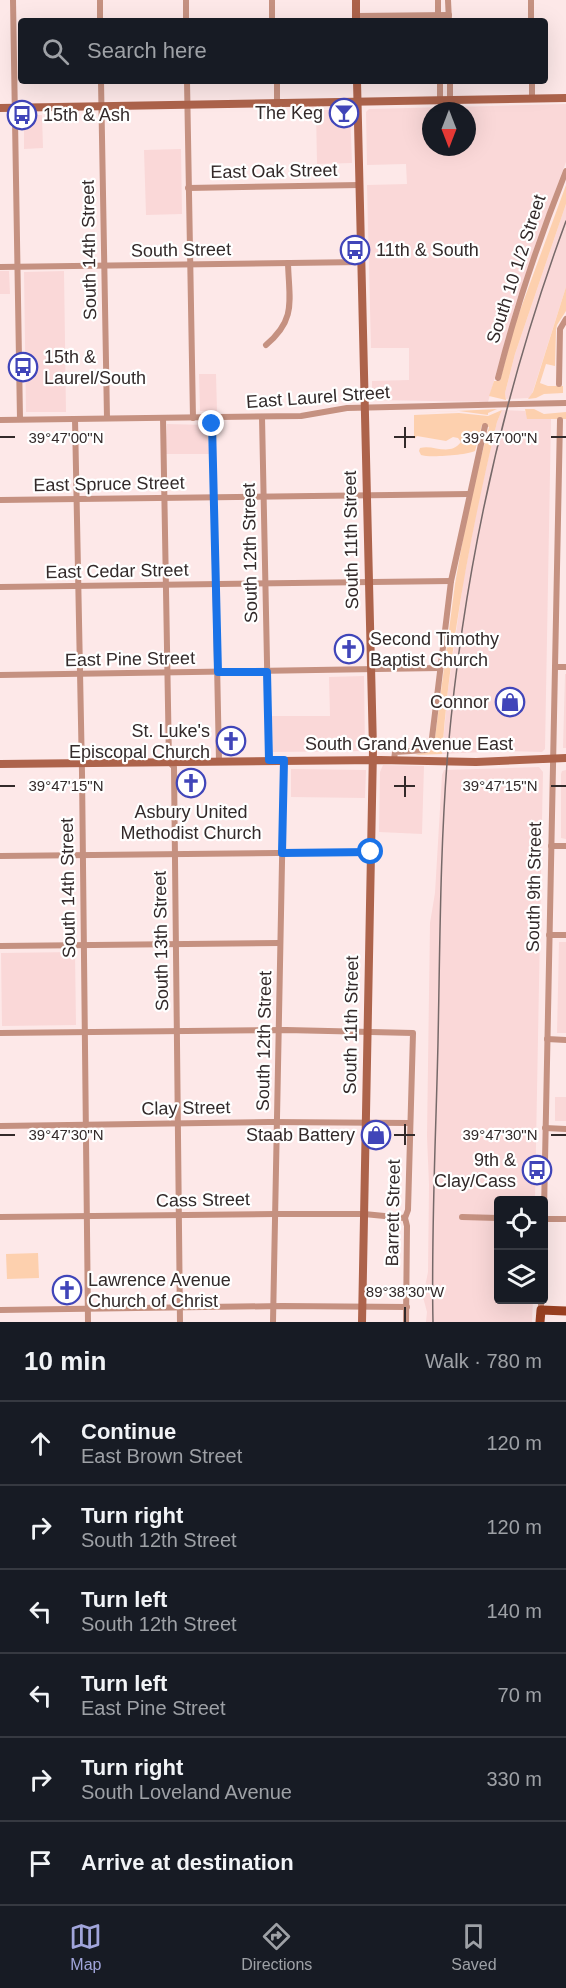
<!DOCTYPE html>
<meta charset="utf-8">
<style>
:root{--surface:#171b24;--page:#20242c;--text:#f1f3f6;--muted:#9ea1a6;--line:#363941;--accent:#a1a5db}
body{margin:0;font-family:Arial,sans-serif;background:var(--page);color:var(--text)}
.controls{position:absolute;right:18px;bottom:18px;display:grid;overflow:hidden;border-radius:6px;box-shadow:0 6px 24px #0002}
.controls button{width:54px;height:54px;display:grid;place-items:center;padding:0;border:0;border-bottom:2px solid var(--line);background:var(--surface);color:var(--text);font:30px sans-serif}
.compass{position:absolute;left:422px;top:102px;width:54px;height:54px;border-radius:50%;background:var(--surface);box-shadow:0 6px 24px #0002;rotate:180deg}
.stop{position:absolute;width:18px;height:18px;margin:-14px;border:4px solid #1a73e8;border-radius:50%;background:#fff}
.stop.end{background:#1a73e8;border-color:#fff;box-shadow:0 2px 6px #0008}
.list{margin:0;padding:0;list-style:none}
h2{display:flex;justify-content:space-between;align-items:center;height:78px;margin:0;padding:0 24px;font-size:26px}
h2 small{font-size:20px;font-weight:400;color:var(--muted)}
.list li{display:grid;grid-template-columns:39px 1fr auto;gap:18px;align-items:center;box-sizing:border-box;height:84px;padding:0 24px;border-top:2px solid var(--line)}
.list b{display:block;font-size:22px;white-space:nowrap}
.list p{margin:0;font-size:20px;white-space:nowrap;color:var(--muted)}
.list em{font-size:20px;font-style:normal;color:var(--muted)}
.icon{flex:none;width:33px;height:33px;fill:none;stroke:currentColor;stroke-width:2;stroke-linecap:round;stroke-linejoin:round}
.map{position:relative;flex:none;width:566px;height:1322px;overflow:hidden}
.search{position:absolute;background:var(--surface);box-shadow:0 6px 24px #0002;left:18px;right:18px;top:18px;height:66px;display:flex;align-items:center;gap:15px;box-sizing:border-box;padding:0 21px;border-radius:6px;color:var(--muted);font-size:22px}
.sheet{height:582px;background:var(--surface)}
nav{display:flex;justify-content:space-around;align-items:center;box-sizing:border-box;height:84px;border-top:2px solid var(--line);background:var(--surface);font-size:16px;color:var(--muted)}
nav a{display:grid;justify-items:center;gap:3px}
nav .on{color:var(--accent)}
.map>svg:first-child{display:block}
.built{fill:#fad8d8;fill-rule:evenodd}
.green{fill:#fdd0ae}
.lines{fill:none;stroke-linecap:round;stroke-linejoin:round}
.street{stroke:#c59181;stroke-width:6}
.secondary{stroke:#ad634b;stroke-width:8}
.primary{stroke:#993f21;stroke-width:9}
.rail{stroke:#766969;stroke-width:1.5}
.route{stroke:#1a73e8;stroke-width:8}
.ticks{fill:none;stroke:#332a2a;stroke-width:2}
.labels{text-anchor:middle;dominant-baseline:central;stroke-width:4.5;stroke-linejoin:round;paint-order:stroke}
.poi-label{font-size:18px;fill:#332a2a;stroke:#fff;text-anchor:end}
.street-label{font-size:18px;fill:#332a2a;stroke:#fff}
.ticks-label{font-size:15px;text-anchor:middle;fill:#332a2a;stroke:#fff;stroke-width:4.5;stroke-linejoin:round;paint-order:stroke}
</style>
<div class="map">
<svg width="566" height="1322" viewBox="0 0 566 1322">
<rect width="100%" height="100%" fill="#fde8e8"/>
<g class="built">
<path d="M566,104V162L536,243L515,306L488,402L372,400V381L409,380V348H371L367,185L407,184L406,164L367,165L366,112L369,109ZM431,111H467V147H431Z"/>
<polygon points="316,110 350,110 352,163 317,164"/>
<polygon points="24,115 42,115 43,148 24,149"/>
<polygon points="181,149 182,214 146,215 144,150"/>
<polygon points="566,204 566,287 532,394 529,398 506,399 505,393 515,354"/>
<polygon points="0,271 9,271 10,294 0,294"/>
<polygon points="64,271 66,412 26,412 24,272"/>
<polygon points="199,374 216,374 217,411 200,411"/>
<polygon points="502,410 525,411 528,419 551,418 545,749 542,752 504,751 442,754 448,690 463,583 479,498 497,422"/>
<polygon points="167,424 207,425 209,454 165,454"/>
<polygon points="565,674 566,674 566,748 563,748"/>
<polygon points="364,676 365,751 273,752 272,716 330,716 329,677"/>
<polygon points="383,765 424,766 422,834 379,832 380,772"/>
<polygon points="539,767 543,772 542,821 535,1200 498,1200 498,1300 533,1300 532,1322 426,1322 427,1312 423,1297 428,1272 429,1185 427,1136 430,923 435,893 442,775 444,770"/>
<polygon points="291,769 366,770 365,798 291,797"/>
<polygon points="566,770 566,839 561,838 561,774 562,771"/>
<polygon points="559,942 566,942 566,1033 557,1033"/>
<polygon points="75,952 76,1025 2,1026 1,953"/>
<rect x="555" y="1097" width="11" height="24"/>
</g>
<g class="green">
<polygon points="566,185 566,204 515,354 505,393 506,400 489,396 494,381 500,381 514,327"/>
<polygon points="566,287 566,311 557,325 556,330 555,366 546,364 540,383 548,386 563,386 563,393 544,394 536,398 528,399 533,392"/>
<polygon points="497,409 488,413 488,415 459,411 415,413"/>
<polygon points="525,409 534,409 544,414 566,412 566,419 527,419"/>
<path d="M502,410L497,422C471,531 450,642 442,754L415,755L432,750L434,745L455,584L470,499L489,427L482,425L475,451C467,455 429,458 421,455L419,451L420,448C434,444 449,457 461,442L458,438L453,437L446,441L417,436L414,439V415L459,413L488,416Z"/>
<polygon points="38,1253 39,1278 7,1279 6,1254"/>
</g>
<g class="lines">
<g class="street">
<polyline points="13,0 20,419"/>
<polyline points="100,0 100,21"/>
<polyline points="186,0 186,21"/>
<polyline points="272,0 272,21"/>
<polyline points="438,0 438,21"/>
<polyline points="448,0 449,21"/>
<polyline points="531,0 531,21"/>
<polyline points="356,16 449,15"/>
<polyline points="101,81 107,418"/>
<polyline points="187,81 193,418"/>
<polyline points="277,81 277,104"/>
<polyline points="440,81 440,101"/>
<polyline points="450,81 450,101"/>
<polyline points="532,81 532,99"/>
<polyline points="188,188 360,185"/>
<polyline points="0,267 362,262"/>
<path d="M266,345C297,319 289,300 288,263"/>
<path d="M498,378C516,307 539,239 566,171"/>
<polyline points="559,384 560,329 566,319"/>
<polyline points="212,417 219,761"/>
<polyline points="262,417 269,760"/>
<polyline points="163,418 169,762 174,767 180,1322"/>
<polyline points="75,419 82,773 88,1322"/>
<polyline points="0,420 301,416 347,408 566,403"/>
<polyline points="0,500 469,494"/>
<polyline points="0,587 451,581"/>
<polyline points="555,667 566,667"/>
<polyline points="0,675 439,668"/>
<polyline points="394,760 395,752 426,750 431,746 451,581 485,426"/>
<polyline points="551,846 566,846"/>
<polyline points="0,856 371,852"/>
<polyline points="549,935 566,935"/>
<polyline points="0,946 280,943"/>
<polyline points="0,1033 286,1030 413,1033 408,1210 405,1218 407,1226 406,1322"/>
<polyline points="547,1039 566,1040"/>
<polyline points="0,1126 269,1122 409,1123"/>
<polyline points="545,1128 566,1129"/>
<polyline points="544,1211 560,420"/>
<polyline points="0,1217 275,1214 364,1214 405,1218"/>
<polyline points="462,1217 498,1218"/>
<polyline points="544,1219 566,1219"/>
<polyline points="0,1310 282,1306 407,1307"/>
<polyline points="541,1310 541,1300"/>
<polyline points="273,1322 284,760"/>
</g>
<g class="secondary">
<polyline points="356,0 356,21"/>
<polyline points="357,81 373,749 362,1322"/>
<polyline points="0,108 566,98"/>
<polyline points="0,764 380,760 476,762 566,758"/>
</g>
<polyline class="primary" points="540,1322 541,1310 566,1311"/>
<path class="rail" d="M433,1322C431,1229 436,1135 438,1042C440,945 440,847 448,750C464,569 503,392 566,221"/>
</g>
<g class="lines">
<polyline class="route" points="212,424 218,672 267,672 269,760 284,760 282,853 371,852"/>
</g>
<path class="ticks" d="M405,427V448M0,437H15M394,437H415M551,437H566M405,776V797M0,786H15M394,786H415M551,786H566M405,1124V1145M0,1135H15M394,1135H415M551,1135H566M405,1307V1322"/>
<defs>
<g id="bar-ring" transform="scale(1.5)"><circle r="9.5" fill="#fff" stroke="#4045b9" stroke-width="1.5"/><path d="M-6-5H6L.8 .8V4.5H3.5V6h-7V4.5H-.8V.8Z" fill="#4045b9"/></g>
<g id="bus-ring" transform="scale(1.5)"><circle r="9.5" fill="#fff" stroke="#4045b9" stroke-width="1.5"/><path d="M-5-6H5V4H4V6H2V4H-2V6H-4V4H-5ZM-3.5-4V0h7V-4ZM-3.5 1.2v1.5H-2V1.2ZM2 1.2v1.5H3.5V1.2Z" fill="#4045b9"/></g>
<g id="church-ring" transform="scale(1.5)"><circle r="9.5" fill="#fff" stroke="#4045b9" stroke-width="1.5"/><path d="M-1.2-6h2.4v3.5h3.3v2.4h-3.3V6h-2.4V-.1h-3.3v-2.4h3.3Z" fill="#4045b9"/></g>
<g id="shop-ring" transform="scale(1.5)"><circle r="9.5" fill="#fff" stroke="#4045b9" stroke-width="1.5"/><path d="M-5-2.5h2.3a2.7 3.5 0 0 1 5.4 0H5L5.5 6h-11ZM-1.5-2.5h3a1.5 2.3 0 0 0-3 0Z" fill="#4045b9"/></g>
</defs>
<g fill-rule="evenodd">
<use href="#bar-ring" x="344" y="113"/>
<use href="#bus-ring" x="22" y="115"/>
<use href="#bus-ring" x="355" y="250"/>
<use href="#bus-ring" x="23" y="367"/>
<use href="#church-ring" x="349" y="649"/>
<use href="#shop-ring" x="510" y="702"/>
<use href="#church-ring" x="231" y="741"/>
<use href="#church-ring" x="191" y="783"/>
<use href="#shop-ring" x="376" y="1135"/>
<use href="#bus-ring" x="537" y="1170"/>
<use href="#church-ring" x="67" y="1290"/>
</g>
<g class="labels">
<g class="poi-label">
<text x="323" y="113">The Keg</text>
<text x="43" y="115" text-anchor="start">15th &amp; Ash</text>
<text x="376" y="250" text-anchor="start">11th &amp; South</text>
<text x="44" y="357" text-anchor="start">15th &amp;<tspan x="44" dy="21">Laurel/South</tspan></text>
<text x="370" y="639" text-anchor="start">Second Timothy<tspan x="370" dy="21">Baptist Church</tspan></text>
<text x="489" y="702">Connor</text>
<text x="210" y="731">St. Luke's<tspan x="210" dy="21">Episcopal Church</tspan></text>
<text x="191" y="812" text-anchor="middle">Asbury United<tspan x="191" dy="21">Methodist Church</tspan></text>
<text x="355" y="1135">Staab Battery</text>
<text x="516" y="1160">9th &amp;<tspan x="516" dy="21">Clay/Cass</tspan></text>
<text x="88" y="1280" text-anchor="start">Lawrence Avenue<tspan x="88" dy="21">Church of Christ</tspan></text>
</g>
<g class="street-label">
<text transform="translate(274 171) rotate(-1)">East Oak Street</text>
<text transform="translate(89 250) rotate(-91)">South 14th Street</text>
<text transform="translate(181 250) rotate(-1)">South Street</text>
<text transform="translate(516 269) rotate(-72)">South 10 1/2 Street</text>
<text transform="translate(318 397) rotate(-4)">East Laurel Street</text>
<text transform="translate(109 484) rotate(-1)">East Spruce Street</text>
<text transform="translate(351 540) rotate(-91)">South 11th Street</text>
<text transform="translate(250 553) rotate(-91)">South 12th Street</text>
<text transform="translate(117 571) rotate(-1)">East Cedar Street</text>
<text transform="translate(130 659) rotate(-1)">East Pine Street</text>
<text x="409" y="744">South Grand Avenue East</text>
<text transform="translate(534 887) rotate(-89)">South 9th Street</text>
<text transform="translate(68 888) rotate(-91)">South 14th Street</text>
<text transform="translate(161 941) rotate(-91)">South 13th Street</text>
<text transform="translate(351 1025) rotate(-89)">South 11th Street</text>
<text transform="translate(264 1041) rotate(-89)">South 12th Street</text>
<text transform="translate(186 1108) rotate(-1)">Clay Street</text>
<text transform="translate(203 1200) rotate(-1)">Cass Street</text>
<text transform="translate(393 1213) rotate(-89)">Barrett Street</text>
</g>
</g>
<g class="ticks-label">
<text x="66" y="443">39°47'00"N</text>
<text x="500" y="443">39°47'00"N</text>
<text x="500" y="791">39°47'15"N</text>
<text x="66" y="791">39°47'15"N</text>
<text x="500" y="1140">39°47'30"N</text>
<text x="66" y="1140">39°47'30"N</text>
<text x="405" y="1297">89°38'30"W</text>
</g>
</svg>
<div class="controls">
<button><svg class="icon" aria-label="locate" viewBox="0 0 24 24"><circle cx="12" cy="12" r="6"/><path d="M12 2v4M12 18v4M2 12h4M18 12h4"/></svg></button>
<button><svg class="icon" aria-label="layers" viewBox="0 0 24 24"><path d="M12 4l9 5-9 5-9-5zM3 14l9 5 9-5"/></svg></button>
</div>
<svg class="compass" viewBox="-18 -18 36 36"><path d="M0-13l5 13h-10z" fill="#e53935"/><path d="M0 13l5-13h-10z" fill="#9ea1a6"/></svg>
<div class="stop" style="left:371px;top:852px"></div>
<div class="stop end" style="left:212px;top:424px"></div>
<div class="search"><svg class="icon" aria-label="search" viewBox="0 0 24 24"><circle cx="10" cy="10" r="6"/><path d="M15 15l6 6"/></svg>Search here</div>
</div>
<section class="sheet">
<h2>10 min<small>Walk · 780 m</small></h2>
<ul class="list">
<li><svg class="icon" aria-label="ahead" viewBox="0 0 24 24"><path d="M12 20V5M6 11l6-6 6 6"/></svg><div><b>Continue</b><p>East Brown Street</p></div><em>120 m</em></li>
<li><svg class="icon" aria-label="right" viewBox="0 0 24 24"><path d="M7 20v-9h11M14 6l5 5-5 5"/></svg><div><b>Turn right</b><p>South 12th Street</p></div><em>120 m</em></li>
<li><svg class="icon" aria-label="left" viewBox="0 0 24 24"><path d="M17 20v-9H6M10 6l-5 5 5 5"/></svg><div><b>Turn left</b><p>South 12th Street</p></div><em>140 m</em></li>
<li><svg class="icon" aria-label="left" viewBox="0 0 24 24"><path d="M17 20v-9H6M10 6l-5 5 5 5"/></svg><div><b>Turn left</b><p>East Pine Street</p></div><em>70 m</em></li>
<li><svg class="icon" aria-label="right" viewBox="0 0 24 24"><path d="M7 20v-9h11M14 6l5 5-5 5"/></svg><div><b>Turn right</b><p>South Loveland Avenue</p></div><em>330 m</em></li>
<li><svg class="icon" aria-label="arrive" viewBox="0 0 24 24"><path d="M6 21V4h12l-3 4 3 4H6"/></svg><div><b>Arrive at destination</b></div></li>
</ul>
</section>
<nav>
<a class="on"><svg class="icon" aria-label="map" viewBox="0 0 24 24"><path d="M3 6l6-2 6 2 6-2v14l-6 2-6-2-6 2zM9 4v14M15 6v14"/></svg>Map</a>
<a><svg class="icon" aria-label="directions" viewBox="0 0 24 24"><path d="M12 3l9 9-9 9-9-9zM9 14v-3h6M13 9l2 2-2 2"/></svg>Directions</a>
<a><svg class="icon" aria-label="saved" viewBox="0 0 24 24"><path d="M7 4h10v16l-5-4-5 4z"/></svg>Saved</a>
</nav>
